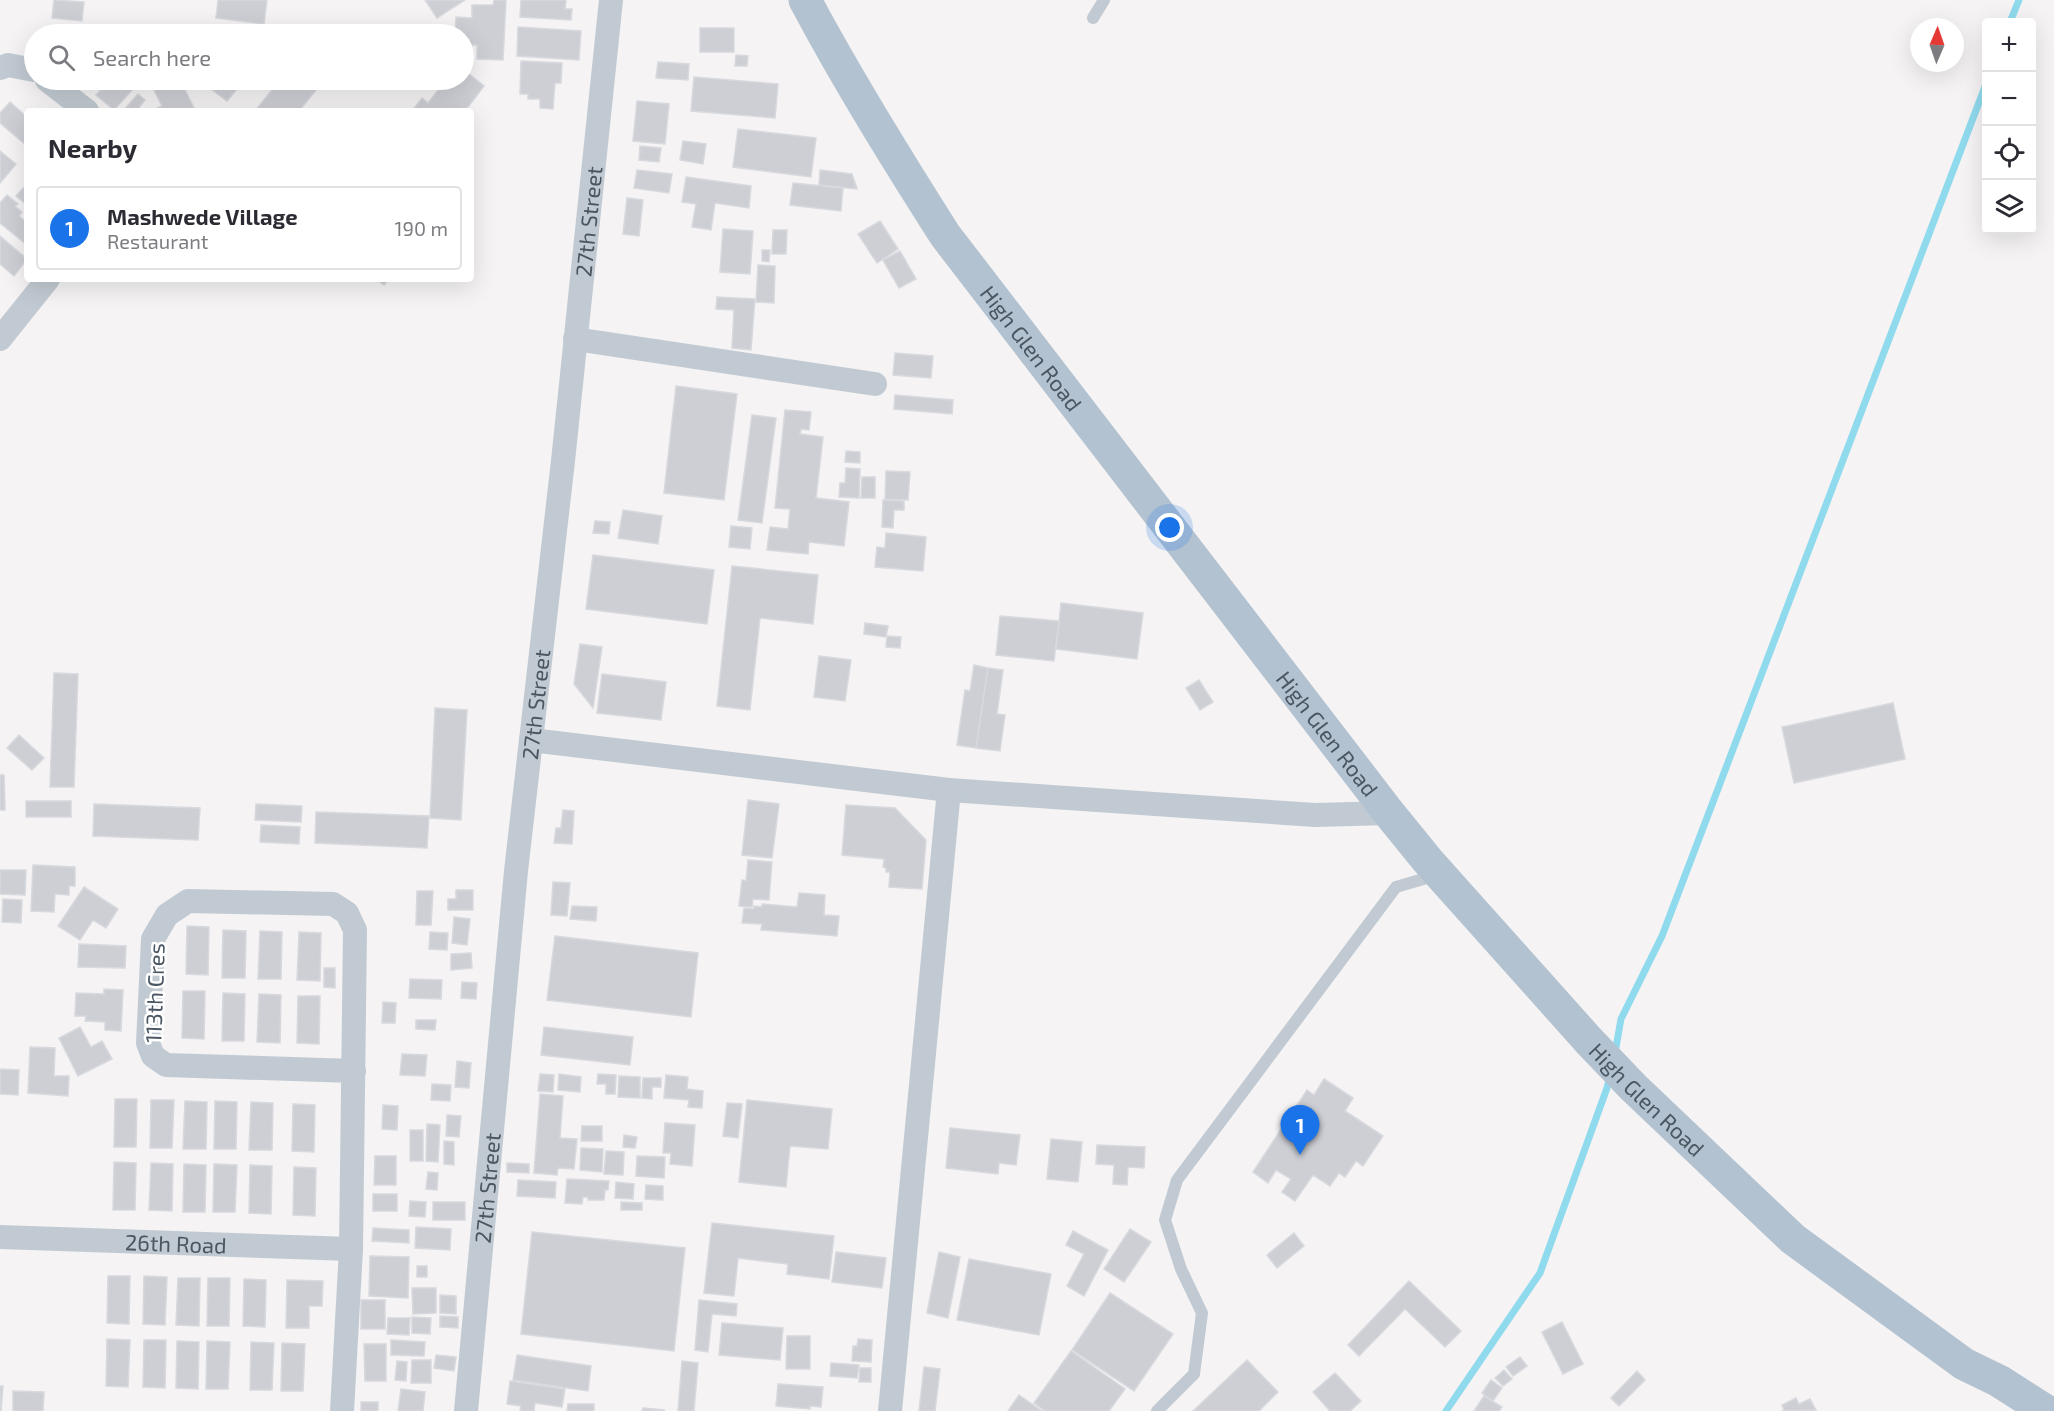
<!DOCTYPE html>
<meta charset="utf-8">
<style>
:root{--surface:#fff;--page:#f2f2f3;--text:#2b2b33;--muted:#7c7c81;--line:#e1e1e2;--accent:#1a73e8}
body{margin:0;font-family:"Exo 2",sans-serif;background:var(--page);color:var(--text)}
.controls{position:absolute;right:18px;top:18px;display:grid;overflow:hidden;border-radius:6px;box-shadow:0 6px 24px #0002}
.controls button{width:54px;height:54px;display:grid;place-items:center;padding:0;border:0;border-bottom:2px solid var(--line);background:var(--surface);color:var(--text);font:30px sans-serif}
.compass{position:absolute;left:1910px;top:18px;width:54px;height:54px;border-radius:50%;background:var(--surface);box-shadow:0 6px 24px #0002;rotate:2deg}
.you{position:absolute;left:1170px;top:528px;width:21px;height:21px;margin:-15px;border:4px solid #fff;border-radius:50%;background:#1a73e8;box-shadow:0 0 0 9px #1a73e833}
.badge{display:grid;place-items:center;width:39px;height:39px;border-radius:50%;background:var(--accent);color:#fff;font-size:20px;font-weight:700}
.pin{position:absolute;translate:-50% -50px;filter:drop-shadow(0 2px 3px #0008)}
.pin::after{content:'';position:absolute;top:32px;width:21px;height:18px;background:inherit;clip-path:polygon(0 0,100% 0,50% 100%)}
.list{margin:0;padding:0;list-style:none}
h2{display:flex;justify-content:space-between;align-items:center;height:78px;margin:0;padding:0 24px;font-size:26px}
h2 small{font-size:20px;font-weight:400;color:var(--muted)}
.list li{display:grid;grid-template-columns:39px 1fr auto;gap:18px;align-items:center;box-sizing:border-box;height:84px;margin:0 12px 12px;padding:0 12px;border:2px solid var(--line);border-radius:6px}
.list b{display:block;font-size:22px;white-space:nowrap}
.list p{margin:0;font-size:20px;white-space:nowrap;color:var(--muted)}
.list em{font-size:20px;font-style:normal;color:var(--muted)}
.icon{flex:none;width:33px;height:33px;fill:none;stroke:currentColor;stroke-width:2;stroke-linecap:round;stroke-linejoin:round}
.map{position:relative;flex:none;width:2054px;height:1411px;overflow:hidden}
.search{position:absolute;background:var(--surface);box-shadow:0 6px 24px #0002;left:24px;top:24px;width:450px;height:66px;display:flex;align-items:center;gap:15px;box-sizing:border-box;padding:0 21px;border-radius:33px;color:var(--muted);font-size:22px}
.panel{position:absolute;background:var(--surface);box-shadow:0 6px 24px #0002;left:24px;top:108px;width:450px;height:174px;border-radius:6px}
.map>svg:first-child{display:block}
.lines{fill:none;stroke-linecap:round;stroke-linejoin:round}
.stream{stroke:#90daee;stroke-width:7}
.building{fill:#cdcfd5;stroke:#d7d9de;stroke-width:1.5}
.service{stroke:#c1cad2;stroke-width:12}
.minor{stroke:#c1cad2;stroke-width:24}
.primary{stroke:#b3c2d1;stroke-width:33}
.labels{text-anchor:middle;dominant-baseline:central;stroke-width:5;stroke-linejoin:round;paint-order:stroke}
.street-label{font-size:22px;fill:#4a5661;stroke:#fff}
</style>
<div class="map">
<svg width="2054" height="1411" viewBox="0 0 2054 1411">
<rect width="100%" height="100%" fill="#f5f3f3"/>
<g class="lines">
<g class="stream">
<polyline points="2010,22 2019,0"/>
<polyline points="1615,1053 1621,1019 1662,936 1986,84"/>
<polyline points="1446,1411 1540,1273 1607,1088 1610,1076"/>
</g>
</g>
<g class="building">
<polygon points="54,0 84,2 82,21 52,18"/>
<polygon points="218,0 267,0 264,24 216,18"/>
<polygon points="425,0 465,0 437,18"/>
<polygon points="494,0 506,0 503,60 477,59 477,45 469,45 470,39 464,39 464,34 455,34 456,17 472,18 472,5 493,5"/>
<polygon points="521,0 566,0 565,9 572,9 571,20 520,17"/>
<polygon points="221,25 233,34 213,34"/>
<polygon points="518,27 581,31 579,60 517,56"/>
<rect x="700" y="28" width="34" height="24"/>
<polygon points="736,55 748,56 747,66 735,66"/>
<polygon points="521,61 562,63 561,83 555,83 553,109 540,108 540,99 528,99 528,94 520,94"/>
<polygon points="658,62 689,64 688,80 656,78"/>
<polygon points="464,70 484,86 465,111 412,111 422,98 428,103 446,80 464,80"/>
<polygon points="694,77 778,84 775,118 691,111"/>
<polygon points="110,80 141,80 114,110 96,95"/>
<polygon points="149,80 180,80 194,108 188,111 151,111 162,106"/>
<polygon points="199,80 236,80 241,84 227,101"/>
<polygon points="280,80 324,80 299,111 255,111"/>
<polygon points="138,94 145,100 137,110 139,111 123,111"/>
<polygon points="637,101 669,104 665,144 633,141"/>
<polygon points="10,102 27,117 27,146 0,123 0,113"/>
<polygon points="738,129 816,138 811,177 733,167"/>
<polygon points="683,141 706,144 703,164 680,160"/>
<polygon points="640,146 661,148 659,162 639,160"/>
<polygon points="0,151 16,164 0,183"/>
<polygon points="637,170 672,174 669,193 634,188"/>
<polygon points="820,170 852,174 857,189 819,185"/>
<polygon points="686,177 751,186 749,208 715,203 711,230 692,227 696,204 682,202"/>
<polygon points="793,183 843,188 841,211 790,205"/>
<polygon points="27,184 27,205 16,196"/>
<polygon points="7,195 18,204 15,206 22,212 19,216 27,223 27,245 0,223 0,203"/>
<polygon points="627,198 643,200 639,236 623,234"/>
<polygon points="880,221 898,249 877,263 858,234"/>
<polygon points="723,229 753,231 750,274 720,272"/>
<polygon points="773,230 787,230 786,254 772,254"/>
<polygon points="0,236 27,259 14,276 0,264"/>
<polygon points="762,250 770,250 769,262 762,261"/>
<polygon points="900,251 916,279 899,288 883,260"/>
<polygon points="758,265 775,266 774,303 756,302"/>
<polygon points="376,279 389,279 384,285"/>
<polygon points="717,297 755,299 751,350 732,348 734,310 716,309"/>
<polygon points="895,353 933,356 931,378 893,375"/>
<polygon points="676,386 737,394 724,500 664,493"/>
<polygon points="895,395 953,400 952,414 894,409"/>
<polygon points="785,410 811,412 809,430 801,429 800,434 823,437 816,498 849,502 844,546 809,542 808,554 767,550 770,527 788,529 790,509 775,508"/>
<polygon points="752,415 776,418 762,523 738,520"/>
<polygon points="846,451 860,452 860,463 845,462"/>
<polygon points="846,468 860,469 859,498 839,497 840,483 845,483"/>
<polygon points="886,471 910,472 908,500 885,499"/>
<polygon points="862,477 875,477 875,498 861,498"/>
<polygon points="883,500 904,501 904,510 894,510 893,528 882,527"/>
<polygon points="623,510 662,516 658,544 618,538"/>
<polygon points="595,521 610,522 609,534 593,533"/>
<polygon points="731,526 752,528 750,549 729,547"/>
<polygon points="886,533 926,537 923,571 875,567 877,547 885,548"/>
<polygon points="593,555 714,570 707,624 586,609"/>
<polygon points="732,566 818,575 813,624 760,618 750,710 717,706"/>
<polygon points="1061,603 1143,613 1137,659 1056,649"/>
<polygon points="1000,616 1059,621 1054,661 996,655"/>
<polygon points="865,623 888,626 886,637 864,634"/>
<polygon points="887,636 901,637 900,648 886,647"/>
<polygon points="580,644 602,647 593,708 574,684"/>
<polygon points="819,656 851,660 845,701 814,697"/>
<polygon points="974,665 988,668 976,748 957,745 965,690 970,691"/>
<polygon points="988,668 1003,670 997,714 1005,715 1000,751 976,748"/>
<polygon points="54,673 78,674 74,787 50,787"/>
<polygon points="602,674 666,682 661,720 597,713"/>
<polygon points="1199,680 1213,702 1200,710 1186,688"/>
<polygon points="1893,703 1905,759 1794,783 1782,727"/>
<polygon points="435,708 467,710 461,820 430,818"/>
<polygon points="19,735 44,758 32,770 7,748"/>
<polygon points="0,775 4,775 5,810 0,810"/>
<polygon points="748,800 779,804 772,858 742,855"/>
<rect x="26" y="801" width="45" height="16"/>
<polygon points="94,804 200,808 198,840 93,836"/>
<polygon points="256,804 302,806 301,822 255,820"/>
<polygon points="846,805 895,808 926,840 922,889 889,887 890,872 886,872 886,868 883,867 884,859 842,855"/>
<polygon points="563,810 574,811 572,844 554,843 556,828 561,828"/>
<polygon points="316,812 429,816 427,848 315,843"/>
<polygon points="261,825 300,827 299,844 260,842"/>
<polygon points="748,860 772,862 769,900 753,899 752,907 739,906 742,880 746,881"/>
<polygon points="33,865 75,867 75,886 69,886 69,895 55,894 54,912 31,911"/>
<polygon points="0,870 26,870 25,895 0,894"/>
<polygon points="553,882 570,883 567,916 551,915"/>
<polygon points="84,887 118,909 106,928 93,920 80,940 58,926"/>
<polygon points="456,890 473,890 473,910 448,910 448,899 456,899"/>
<polygon points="417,891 433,891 431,925 416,925"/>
<polygon points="799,893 825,895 824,915 839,916 837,936 761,930 762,924 742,923 744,908 754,909 754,906 762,907 762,904 797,907"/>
<polygon points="3,899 22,900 21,923 2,922"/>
<polygon points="572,906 597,907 596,921 570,919"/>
<polygon points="454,917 470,919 467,945 452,943"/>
<polygon points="187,926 209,927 208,975 186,974"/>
<polygon points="223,930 246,931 245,978 222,978"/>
<polygon points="260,931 282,932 281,979 258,979"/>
<polygon points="299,932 321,933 320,981 297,980"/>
<polygon points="430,932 448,933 447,950 429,949"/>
<polygon points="555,936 698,953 691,1017 547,1000"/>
<polygon points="79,944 126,946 125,968 78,967"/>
<polygon points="471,953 472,968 451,970 451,954"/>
<polygon points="324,968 335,968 335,988 324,987"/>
<polygon points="410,979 442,980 441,999 409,998"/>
<polygon points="462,982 477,983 476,999 461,998"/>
<polygon points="104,989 123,990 121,1031 105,1030 105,1022 85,1021 86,1016 75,1016 76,993 104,994"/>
<polygon points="183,991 205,991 204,1039 182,1038"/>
<polygon points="223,993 245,994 244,1041 222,1041"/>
<polygon points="259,994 281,995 280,1043 257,1042"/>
<polygon points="298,996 320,996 319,1044 297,1043"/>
<polygon points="383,1002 396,1003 395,1023 382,1023"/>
<polygon points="416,1020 436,1020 435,1030 416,1029"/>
<polygon points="80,1027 91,1047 102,1041 112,1059 78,1076 59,1038"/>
<polygon points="544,1027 633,1037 630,1065 541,1055"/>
<polygon points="30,1047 55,1048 54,1076 69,1076 68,1096 28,1093"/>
<polygon points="402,1054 427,1055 425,1076 400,1075"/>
<polygon points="457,1061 471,1063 469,1088 455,1087"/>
<polygon points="0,1069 19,1070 18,1095 0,1094"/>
<polygon points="540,1074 554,1075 553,1092 538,1091"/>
<polygon points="559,1074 581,1077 580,1092 558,1090"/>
<polygon points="598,1074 616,1075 615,1094 606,1094 606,1084 597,1084"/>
<polygon points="666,1075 688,1077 687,1089 703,1091 702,1108 688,1107 689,1100 664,1098"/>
<polygon points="619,1076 640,1077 640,1098 618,1097"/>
<polygon points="643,1078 661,1078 661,1087 652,1087 652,1099 642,1098"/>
<polygon points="1324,1079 1353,1098 1345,1111 1383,1136 1363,1166 1356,1161 1345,1177 1339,1173 1330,1186 1313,1175 1295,1201 1282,1192 1291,1179 1276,1170 1268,1183 1253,1172 1307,1090 1314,1095"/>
<polygon points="432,1084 451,1085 450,1101 431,1100"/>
<polygon points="540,1094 563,1096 560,1138 577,1139 574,1169 558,1168 557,1175 534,1173"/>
<polygon points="115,1099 137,1099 136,1147 114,1147"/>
<polygon points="151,1100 174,1100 172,1148 150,1148"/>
<polygon points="747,1100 832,1109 828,1149 790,1146 786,1187 739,1182"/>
<polygon points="185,1101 207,1102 206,1149 183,1149"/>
<polygon points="215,1101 237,1102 236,1149 214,1149"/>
<polygon points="251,1102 273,1103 272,1150 249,1150"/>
<polygon points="727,1103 742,1104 738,1138 723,1136"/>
<polygon points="293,1104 315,1105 314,1152 292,1151"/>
<polygon points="383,1105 398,1106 397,1130 382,1129"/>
<polygon points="447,1115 461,1116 459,1137 446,1136"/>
<polygon points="665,1123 695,1125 692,1166 670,1164 671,1153 663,1153"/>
<polygon points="427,1124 440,1125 438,1162 426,1161"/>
<polygon points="582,1126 602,1126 602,1141 581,1141"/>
<polygon points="950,1128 1020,1135 1016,1165 999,1163 998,1174 946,1168"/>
<rect x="410" y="1130" width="13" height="31"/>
<polygon points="624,1135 637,1137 635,1148 623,1147"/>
<polygon points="1051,1139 1082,1142 1078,1182 1047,1179"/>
<polygon points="444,1141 454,1142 454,1165 444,1164"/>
<polygon points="1097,1145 1145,1147 1144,1168 1128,1167 1127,1185 1113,1184 1114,1165 1096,1164"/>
<polygon points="581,1148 603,1149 602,1172 580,1170"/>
<polygon points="606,1151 624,1152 623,1175 604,1174"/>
<polygon points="375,1156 396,1156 396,1185 374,1185"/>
<polygon points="637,1156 665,1157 664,1178 636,1176"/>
<polygon points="114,1162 136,1163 135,1210 113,1210"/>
<polygon points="151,1163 173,1164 172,1211 149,1210"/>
<polygon points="507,1163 529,1164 529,1173 507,1172"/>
<polygon points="184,1164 206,1165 205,1212 183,1212"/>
<polygon points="214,1164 237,1165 235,1212 213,1212"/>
<polygon points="250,1165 272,1166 271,1214 249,1213"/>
<polygon points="294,1167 316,1168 315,1216 293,1215"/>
<polygon points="428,1172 438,1173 437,1190 426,1189"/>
<polygon points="567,1179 609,1181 608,1190 605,1190 604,1200 588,1200 588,1197 583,1197 582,1204 565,1203"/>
<polygon points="518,1180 556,1182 555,1198 517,1196"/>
<polygon points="616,1182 634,1184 633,1199 615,1198"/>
<polygon points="646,1185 663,1186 663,1200 645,1199"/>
<rect x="373" y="1194" width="24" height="17"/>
<polygon points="410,1201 426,1202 425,1217 409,1216"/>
<rect x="433" y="1202" width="32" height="18"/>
<polygon points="621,1202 642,1203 642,1210 621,1210"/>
<polygon points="712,1223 834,1236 829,1279 787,1274 788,1264 738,1258 734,1296 704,1293"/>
<polygon points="416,1227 451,1229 450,1250 415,1248"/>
<polygon points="373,1228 409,1230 409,1243 372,1241"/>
<polygon points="1130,1229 1151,1242 1124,1282 1104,1269"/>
<polygon points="1073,1231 1108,1250 1084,1296 1067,1286 1084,1254 1066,1245"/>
<polygon points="532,1232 685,1248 674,1351 521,1334"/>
<polygon points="1294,1233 1304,1246 1277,1268 1267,1255"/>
<polygon points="836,1252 886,1258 882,1288 832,1282"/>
<polygon points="939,1252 960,1257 948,1318 927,1313"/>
<polygon points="370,1256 409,1257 408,1298 369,1296"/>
<polygon points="969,1259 1051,1274 1039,1335 957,1320"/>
<rect x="417" y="1266" width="10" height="11"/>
<polygon points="108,1276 130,1276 129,1324 107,1323"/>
<polygon points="144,1276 167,1277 165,1325 143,1324"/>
<polygon points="178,1278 200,1278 199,1326 176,1325"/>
<polygon points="208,1278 230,1278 229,1326 207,1326"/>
<polygon points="244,1279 266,1280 265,1327 243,1326"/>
<polygon points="287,1280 323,1281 322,1306 309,1306 309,1328 286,1328"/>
<polygon points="1409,1281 1461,1331 1445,1347 1405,1309 1359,1356 1348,1345"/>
<polygon points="412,1288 436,1288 436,1313 413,1314"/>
<polygon points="1110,1293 1173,1334 1134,1391 1072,1350"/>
<polygon points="440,1295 456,1296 456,1314 440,1313"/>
<rect x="361" y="1300" width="24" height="29"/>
<polygon points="699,1300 737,1304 736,1316 712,1314 708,1352 695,1350"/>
<polygon points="440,1316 458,1317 458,1328 440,1327"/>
<polygon points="412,1317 431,1318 430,1334 412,1333"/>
<polygon points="388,1318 410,1318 409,1335 387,1334"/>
<polygon points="1562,1322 1583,1364 1563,1374 1542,1332"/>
<polygon points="722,1323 783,1328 780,1360 719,1355"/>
<polygon points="787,1336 810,1336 810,1369 786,1369"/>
<polygon points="107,1339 130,1340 128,1387 106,1386"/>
<polygon points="858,1339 872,1340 871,1362 852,1361 853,1346 857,1346"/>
<polygon points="144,1340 166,1340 165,1388 143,1387"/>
<polygon points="391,1340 425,1342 424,1356 391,1355"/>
<polygon points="177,1341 199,1342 198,1389 176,1388"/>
<polygon points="207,1341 230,1342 228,1389 206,1389"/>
<polygon points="251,1342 274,1343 272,1390 250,1390"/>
<polygon points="282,1343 305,1344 303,1391 281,1391"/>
<polygon points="364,1344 386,1344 386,1381 365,1381"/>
<polygon points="1071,1351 1125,1389 1109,1411 1045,1411 1034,1403"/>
<polygon points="436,1355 456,1357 454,1371 434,1368"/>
<polygon points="517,1355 591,1366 588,1391 513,1380"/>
<polygon points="1520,1357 1527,1366 1513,1376 1506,1367"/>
<polygon points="412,1360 431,1360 431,1383 411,1383"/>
<polygon points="1247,1360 1278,1392 1259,1411 1193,1411"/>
<polygon points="397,1361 407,1362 406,1381 395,1380"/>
<polygon points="682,1361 698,1363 694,1411 678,1411"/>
<polygon points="831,1363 859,1365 857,1378 830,1376"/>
<polygon points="924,1367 940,1369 935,1411 919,1411"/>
<polygon points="860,1368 871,1368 871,1382 859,1382"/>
<polygon points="1504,1370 1512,1379 1503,1386 1495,1378"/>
<polygon points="1637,1371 1645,1380 1619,1406 1611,1398"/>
<polygon points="1335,1373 1361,1401 1350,1411 1330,1411 1313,1392"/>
<polygon points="1491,1380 1502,1388 1493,1401 1482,1393"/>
<polygon points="510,1381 565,1389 562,1407 535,1403 534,1411 520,1411 521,1406 507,1404"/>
<polygon points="778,1384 823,1387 821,1407 810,1406 810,1409 776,1406"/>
<polygon points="0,1386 3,1386 1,1411 0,1411"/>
<polygon points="401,1389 425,1392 423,1411 398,1411"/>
<polygon points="13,1391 44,1392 43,1411 13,1411"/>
<polygon points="1019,1395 1042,1411 1008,1411"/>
<polygon points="1484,1396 1502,1407 1499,1411 1474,1411"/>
<polygon points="1796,1398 1799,1404 1810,1399 1816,1410 1782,1411 1784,1410 1782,1405"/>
<rect x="361" y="1402" width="17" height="9"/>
<polygon points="568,1404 594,1404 594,1411 567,1411"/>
<polygon points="643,1408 664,1410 664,1411 642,1411"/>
</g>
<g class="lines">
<g class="service">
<polyline points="1093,18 1104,0"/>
<polyline points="1157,1411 1194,1374 1202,1313 1181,1269 1165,1220 1177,1180 1396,887 1437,875"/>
</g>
<g class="minor">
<polyline points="0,68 8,65 34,70"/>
<polyline points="47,80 87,111"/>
<polyline points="0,339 48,279"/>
<polyline points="575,339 875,384"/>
<polyline points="531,740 949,790 1315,815 1389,813"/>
<path id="s1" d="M0,1237L351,1249"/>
<polyline points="342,1411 351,1249 355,930 347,913 333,904 188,901 167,915 153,939 148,1043 153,1056 166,1065 354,1071"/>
<path id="s2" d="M466,1411L516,871L563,461L611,0"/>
<polyline points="890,1411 949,790"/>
</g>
<path class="primary" id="s3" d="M805,0C848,81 896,158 945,235L1389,813L1428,861L1589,1041L1633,1087L1793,1239L1964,1364L1999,1381L2046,1411"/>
</g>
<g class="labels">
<g class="street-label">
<text stroke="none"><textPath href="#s2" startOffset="1196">27th Street</textPath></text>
<text stroke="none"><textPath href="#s3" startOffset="416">High Glen Road</textPath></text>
<text stroke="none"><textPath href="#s2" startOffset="710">27th Street</textPath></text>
<text stroke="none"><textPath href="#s3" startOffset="902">High Glen Road</textPath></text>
<text transform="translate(154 993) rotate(-88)">113th Cres</text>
<text stroke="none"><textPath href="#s3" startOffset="1388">High Glen Road</textPath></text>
<text stroke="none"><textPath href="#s2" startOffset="224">27th Street</textPath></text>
<text stroke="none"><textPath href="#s1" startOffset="176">26th Road</textPath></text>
</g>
</g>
</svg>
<div class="controls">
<button>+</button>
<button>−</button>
<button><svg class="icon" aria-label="locate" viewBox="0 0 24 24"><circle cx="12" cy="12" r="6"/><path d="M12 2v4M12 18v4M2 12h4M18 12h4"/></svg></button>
<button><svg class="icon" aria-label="layers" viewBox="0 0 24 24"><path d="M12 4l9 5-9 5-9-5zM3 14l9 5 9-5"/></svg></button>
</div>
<svg class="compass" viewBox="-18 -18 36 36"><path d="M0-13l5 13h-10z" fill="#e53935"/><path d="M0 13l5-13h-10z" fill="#7c7c81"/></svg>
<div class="you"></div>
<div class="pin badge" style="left:1300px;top:1155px">1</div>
<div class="search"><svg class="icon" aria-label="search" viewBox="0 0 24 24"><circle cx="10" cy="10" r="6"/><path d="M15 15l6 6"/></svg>Search here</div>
<section class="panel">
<h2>Nearby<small></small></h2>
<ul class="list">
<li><span class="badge">1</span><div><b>Mashwede Village</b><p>Restaurant</p></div><em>190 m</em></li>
</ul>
</section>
</div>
